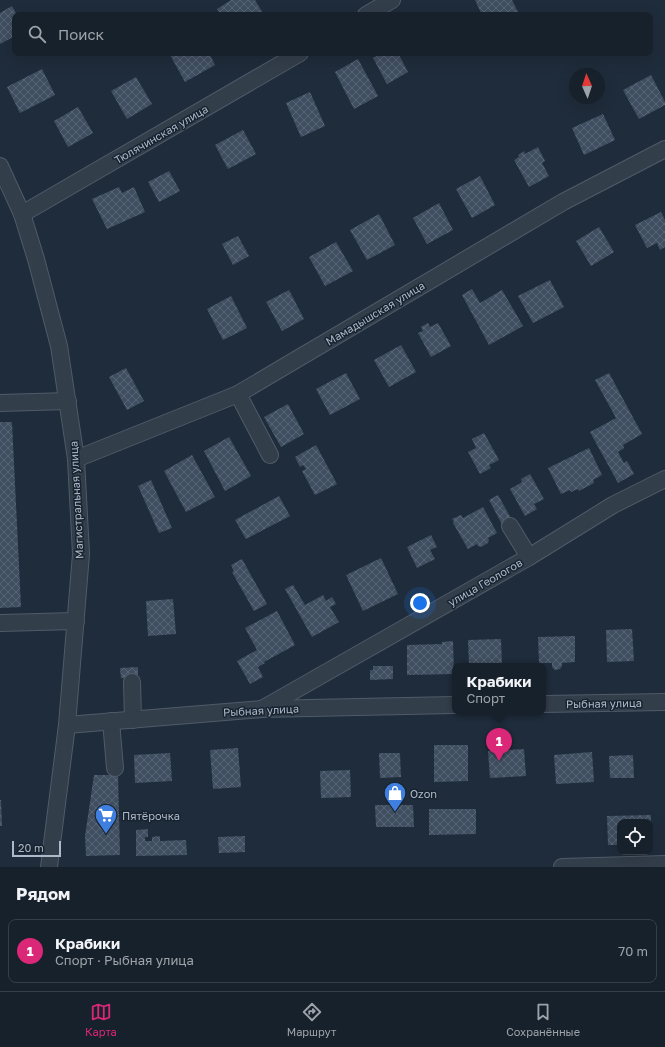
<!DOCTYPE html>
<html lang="ru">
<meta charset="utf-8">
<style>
:root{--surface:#17212c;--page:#202934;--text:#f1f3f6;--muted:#9ea3a9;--line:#363e48;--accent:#db2777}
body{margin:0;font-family:"Golos Text",sans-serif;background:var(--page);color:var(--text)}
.controls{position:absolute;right:12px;bottom:12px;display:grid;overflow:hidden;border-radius:8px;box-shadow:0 4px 16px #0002}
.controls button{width:36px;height:36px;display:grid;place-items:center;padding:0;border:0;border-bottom:1px solid var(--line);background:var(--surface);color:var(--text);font:20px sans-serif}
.compass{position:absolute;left:569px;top:68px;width:36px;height:36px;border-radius:50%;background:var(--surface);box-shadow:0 4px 16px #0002;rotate:357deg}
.scale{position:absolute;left:12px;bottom:10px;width:49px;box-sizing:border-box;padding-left:4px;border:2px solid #adb8c8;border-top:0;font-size:11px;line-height:14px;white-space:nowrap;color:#adb8c8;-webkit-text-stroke:3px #182330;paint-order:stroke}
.you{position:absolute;left:420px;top:603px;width:14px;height:14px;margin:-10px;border:3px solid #fff;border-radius:50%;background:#1a73e8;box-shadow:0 0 0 6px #1a73e833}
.badge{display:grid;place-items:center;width:26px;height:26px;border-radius:50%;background:var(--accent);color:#fff;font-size:13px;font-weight:700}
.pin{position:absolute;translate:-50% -33px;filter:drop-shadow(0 1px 2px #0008)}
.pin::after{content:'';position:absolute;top:21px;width:14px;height:12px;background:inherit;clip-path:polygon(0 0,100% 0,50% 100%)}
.popup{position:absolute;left:452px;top:663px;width:94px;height:52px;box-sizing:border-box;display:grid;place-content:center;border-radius:8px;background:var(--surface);filter:drop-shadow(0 1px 3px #0005);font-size:13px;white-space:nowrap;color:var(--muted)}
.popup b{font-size:15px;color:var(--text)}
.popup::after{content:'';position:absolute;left:50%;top:100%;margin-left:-8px;border:8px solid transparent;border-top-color:var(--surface)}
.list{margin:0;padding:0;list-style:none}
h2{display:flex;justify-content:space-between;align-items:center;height:52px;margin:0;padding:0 16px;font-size:17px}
h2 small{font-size:13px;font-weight:400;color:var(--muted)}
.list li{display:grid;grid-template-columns:26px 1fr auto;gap:12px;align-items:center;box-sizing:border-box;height:64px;margin:0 8px 8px;padding:0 8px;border:1px solid var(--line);border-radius:8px}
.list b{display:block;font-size:15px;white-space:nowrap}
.list p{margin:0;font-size:13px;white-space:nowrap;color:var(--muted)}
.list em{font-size:13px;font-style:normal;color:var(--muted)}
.icon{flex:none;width:22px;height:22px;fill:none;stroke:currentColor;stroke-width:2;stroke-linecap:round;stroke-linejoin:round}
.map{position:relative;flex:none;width:665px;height:867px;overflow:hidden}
.search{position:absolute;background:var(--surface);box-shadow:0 4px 16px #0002;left:12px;right:12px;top:12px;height:44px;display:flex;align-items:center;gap:10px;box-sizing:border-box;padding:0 14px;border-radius:8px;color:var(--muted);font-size:15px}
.sheet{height:124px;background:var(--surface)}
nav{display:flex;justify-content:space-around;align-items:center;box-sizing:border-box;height:56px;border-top:1px solid var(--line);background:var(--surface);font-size:11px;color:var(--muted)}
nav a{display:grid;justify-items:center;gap:2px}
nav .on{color:var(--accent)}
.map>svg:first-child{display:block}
.building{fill:url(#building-cross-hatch)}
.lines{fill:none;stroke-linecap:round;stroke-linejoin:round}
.minor-casing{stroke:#505b69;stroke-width:18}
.minor{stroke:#333e4b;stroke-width:16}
.labels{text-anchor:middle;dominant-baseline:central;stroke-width:3;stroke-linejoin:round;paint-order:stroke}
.street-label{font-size:11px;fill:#adb8c8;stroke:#182330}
.poi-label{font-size:11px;fill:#adb8c8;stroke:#182330;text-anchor:start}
</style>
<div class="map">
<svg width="665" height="867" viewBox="0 0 665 867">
<defs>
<pattern id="building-cross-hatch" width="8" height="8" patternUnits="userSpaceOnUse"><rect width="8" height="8" fill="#3f4e60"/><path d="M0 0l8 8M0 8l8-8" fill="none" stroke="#586575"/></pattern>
</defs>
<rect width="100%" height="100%" fill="#1f2c3b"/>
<g class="building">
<polygon points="231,0 255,0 264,15 221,15 217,9"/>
<polygon points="475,0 512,0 519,14 517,15 482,15"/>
<polygon points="12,6 17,15 15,15 15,36 0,44 0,13"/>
<polygon points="169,53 209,53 215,65 185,82"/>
<polygon points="383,53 398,53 408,72 387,84 373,58"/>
<polygon points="358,59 378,96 354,109 335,72"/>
<polygon points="42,69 55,95 20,113 7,87"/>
<polygon points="651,75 665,102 665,105 639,119 623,90"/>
<polygon points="136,77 152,104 127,119 111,91"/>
<polygon points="310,92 325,126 301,137 286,103"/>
<polygon points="78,107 93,133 68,147 54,121"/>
<polygon points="603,114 615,140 584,155 572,128"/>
<polygon points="243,130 256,154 228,169 215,145"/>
<polygon points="538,147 545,161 542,163 549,176 529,187 514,160 519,157 518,155 524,151 525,154"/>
<polygon points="169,171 180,191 159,202 148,182"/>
<polygon points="480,176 495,205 472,218 456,189"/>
<polygon points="119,187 122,193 134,187 145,212 107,229 92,199"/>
<polygon points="439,203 453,230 427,244 413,218"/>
<polygon points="661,212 665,220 665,247 660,250 657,243 647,248 635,225"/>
<polygon points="379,214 395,245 367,260 350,230"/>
<polygon points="599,227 614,252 591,266 576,241"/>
<polygon points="238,236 249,256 233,265 222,244"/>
<polygon points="336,242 353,271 325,286 309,257"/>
<polygon points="550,280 564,307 533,323 518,296"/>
<polygon points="472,289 480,303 502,290 523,326 489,345 462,295"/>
<polygon points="289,290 304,319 282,331 266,302"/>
<polygon points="231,296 247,328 223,340 207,309"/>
<polygon points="428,323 430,327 438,323 451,346 431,357 418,333 423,331 421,327"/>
<polygon points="401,345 416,372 389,387 374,360"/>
<polygon points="126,368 144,401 127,410 109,377"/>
<polygon points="346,373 360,399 330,415 316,389"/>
<polygon points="609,373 642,434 623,445 624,448 618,452 624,463 627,461 634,474 618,483 590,432 616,418 595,380"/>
<polygon points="288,404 304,434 281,447 264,417"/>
<polygon points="0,422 12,422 21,607 0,608"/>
<polygon points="484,433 499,460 489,465 491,468 480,474 468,452 476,448 472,439"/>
<polygon points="229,437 251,476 225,491 204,451"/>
<polygon points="316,445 337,484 315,495 302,471 306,469 303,465 300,467 295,457"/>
<polygon points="589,448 602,475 593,480 594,483 579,491 578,489 571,492 570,490 561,494 548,468"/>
<polygon points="192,455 215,497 186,512 164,471"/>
<polygon points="530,474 544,499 534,504 537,509 525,516 510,489 522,482 521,479"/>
<polygon points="151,480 172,528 159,533 138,486"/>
<polygon points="498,495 513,522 504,528 489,500"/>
<polygon points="279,496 290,516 246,539 235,520"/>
<polygon points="483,507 497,533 488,538 489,540 488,543 481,547 478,546 477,544 468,549 453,523 454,522 452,519 461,515 463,518"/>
<polygon points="431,535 437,547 430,550 435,559 417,568 407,547"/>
<polygon points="381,558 398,594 363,611 346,575"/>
<polygon points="242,559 267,604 254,611 232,572 234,571 231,565"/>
<polygon points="293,585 305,605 323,595 326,601 332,597 336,604 330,607 339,622 312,637 285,589"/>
<polygon points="173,599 176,634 148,636 146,601"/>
<polygon points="277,611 295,645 264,662 265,663 258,667 263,677 250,684 237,661 257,650 245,628"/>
<polygon points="632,629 634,661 607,662 606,630"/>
<polygon points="575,636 575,662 562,663 562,666 560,669 555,670 552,667 552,663 539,663 538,637"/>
<polygon points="501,639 502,665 491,665 491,666 469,665 468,640"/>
<polygon points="453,641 454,674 407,675 407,645 442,644 442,642"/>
<polygon points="373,666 393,666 393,679 370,680 370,670 373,670"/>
<polygon points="138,667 138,677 121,678 120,668"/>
<polygon points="434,745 468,745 468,781 434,782"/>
<polygon points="238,748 241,787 213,789 210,750"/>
<polygon points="524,749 526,776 490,778 488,751"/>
<polygon points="592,752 594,782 556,784 554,755"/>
<polygon points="170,753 172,781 135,783 134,755"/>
<polygon points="379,753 400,753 401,777 380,778"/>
<polygon points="633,755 634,778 610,778 609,756"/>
<polygon points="350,770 351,797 321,798 320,771"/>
<polygon points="94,775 118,775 120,855 86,856 85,836"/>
<polygon points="0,800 1,800 2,826 0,826"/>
<polygon points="375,805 413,805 414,827 376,827"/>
<polygon points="429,809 476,809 476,834 429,835"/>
<polygon points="651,815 651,822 620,822 620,845 608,845 607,816"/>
<polygon points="148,829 148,837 145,837 145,841 152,841 152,837 160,836 160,841 186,840 187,855 136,856 136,830"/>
<polygon points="245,836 245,852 219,853 218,837"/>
</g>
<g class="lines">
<g class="minor-casing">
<g id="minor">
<polyline points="366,15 392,0"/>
<polyline points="0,166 22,214 36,259 59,346 76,459 81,554 67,725 49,867"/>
<polyline points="22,214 300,53"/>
<polyline points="238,394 270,455"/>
<polyline points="0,403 68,401"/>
<polyline points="76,459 238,394 563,202 665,149"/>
<polyline points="510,526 529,557"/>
<polyline points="0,623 76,621"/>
<polyline points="132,682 133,720"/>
<polyline points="543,704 665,702"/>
<polyline points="262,709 529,557 613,505 665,479"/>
<polyline points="111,721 115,768"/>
<polyline points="67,725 262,709 455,705"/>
<polyline points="562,867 665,864"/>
</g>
</g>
<use href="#minor" class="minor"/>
</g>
<defs>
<g id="shop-pin" transform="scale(1.15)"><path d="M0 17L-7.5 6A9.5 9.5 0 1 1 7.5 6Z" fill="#3f7fe0" stroke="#182330"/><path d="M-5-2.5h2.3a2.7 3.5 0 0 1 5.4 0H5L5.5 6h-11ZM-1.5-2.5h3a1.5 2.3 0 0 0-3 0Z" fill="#fff"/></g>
<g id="supermarket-pin" transform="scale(1.15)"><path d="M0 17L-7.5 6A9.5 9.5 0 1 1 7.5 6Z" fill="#3f7fe0" stroke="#182330"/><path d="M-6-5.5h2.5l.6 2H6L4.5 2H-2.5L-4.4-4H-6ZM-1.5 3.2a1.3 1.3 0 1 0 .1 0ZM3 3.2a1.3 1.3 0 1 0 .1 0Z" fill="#fff"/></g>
</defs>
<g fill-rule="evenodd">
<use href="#shop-pin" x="395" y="793"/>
<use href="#supermarket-pin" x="106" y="815"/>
</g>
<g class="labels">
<g class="street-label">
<text transform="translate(161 134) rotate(-30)">Тюлячинская улица</text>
<text transform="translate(375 313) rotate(-31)">Мамадышская улица</text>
<text transform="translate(76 500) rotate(-93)">Магистральная улица</text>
<text transform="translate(485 582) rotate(-30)">улица Геологов</text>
<text transform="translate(604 703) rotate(-1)">Рыбная улица</text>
<text transform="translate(261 710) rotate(-3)">Рыбная улица</text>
</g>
<g class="poi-label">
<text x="410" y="793">Ozon</text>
<text x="122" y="815">Пятёрочка</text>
</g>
</g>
</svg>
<div class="controls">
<button><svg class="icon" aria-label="locate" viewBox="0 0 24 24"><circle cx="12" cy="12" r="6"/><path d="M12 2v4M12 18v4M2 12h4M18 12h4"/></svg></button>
</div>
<svg class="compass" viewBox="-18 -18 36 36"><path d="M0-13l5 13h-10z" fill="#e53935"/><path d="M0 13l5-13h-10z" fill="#9ea3a9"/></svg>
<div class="scale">20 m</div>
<div class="you"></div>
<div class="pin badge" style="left:499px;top:761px">1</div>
<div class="popup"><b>Крабики</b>Спорт</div>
<div class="search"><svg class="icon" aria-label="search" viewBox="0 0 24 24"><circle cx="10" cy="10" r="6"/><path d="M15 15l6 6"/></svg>Поиск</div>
</div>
<section class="sheet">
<h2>Рядом<small></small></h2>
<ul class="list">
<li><span class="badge">1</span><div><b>Крабики</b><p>Спорт · Рыбная улица</p></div><em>70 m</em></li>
</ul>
</section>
<nav>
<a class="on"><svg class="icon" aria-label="map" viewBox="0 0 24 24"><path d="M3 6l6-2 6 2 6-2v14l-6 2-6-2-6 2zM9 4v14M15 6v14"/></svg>Карта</a>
<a><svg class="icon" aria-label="directions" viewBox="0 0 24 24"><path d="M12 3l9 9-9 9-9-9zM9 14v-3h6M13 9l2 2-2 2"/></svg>Маршрут</a>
<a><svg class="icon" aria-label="saved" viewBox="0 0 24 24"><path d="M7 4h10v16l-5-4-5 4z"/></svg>Сохранённые</a>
</nav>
